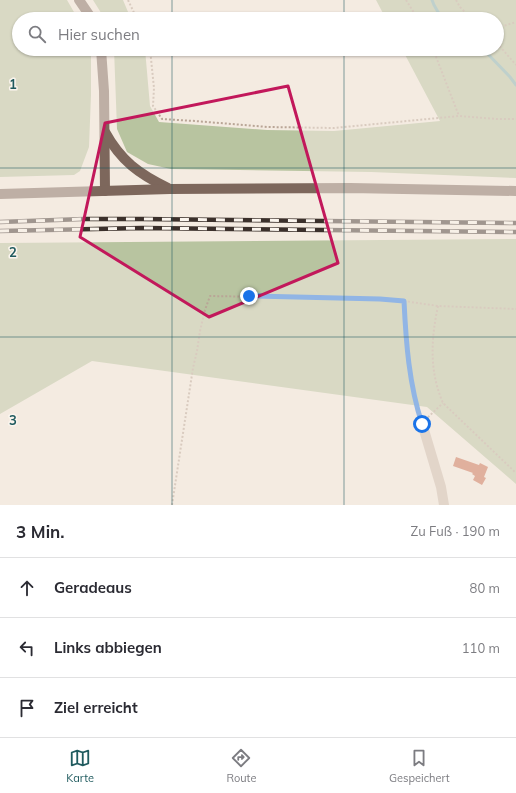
<!DOCTYPE html>
<html lang="de">
<meta charset="utf-8">
<style>
:root{--surface:#fff;--page:#f7f7f7;--text:#2b2b33;--muted:#7c7c81;--line:#e1e1e2;--accent:#1f5a5e}
body{margin:0;font-family:Mulish,sans-serif;background:var(--page);color:var(--text)}
.stop{position:absolute;width:12px;height:12px;margin:-9px;border:3px solid #1a73e8;border-radius:50%;background:#fff}
.stop.end{background:#1a73e8;border-color:#fff;box-shadow:0 1px 4px #0008}
.list{margin:0;padding:0;list-style:none}
h2{display:flex;justify-content:space-between;align-items:center;height:52px;margin:0;padding:0 16px;font-size:17px}
h2 small{font-size:13px;font-weight:400;color:var(--muted)}
.list li{display:grid;grid-template-columns:26px 1fr auto;gap:12px;align-items:center;box-sizing:border-box;height:60px;padding:0 16px;border-top:1px solid var(--line)}
.list b{display:block;font-size:15px;white-space:nowrap}
.list em{font-size:13px;font-style:normal;color:var(--muted)}
.icon{flex:none;width:22px;height:22px;fill:none;stroke:currentColor;stroke-width:2;stroke-linecap:round;stroke-linejoin:round}
.map{position:relative;flex:none;width:516px;height:505px;overflow:hidden}
.search{position:absolute;background:var(--surface);box-shadow:0 1px 3px #0004;left:12px;right:12px;top:12px;height:44px;display:flex;align-items:center;gap:10px;box-sizing:border-box;padding:0 14px;border-radius:22px;color:var(--muted);font-size:15px}
.sheet{height:232px;background:var(--surface)}
nav{display:flex;justify-content:space-around;align-items:center;box-sizing:border-box;height:56px;border-top:1px solid var(--line);background:var(--surface);font-size:11px;color:var(--muted)}
nav a{display:grid;justify-items:center;gap:2px}
nav .on{color:var(--accent)}
.map>svg:first-child{display:block}
.green{fill:#b8c4a0}
.lines{fill:none;stroke-linecap:round;stroke-linejoin:round}
.stream{stroke:#7fb0b2;stroke-width:3}
.building{fill:#c8694b}
.path{stroke:#b9a596;stroke-width:2;stroke-dasharray:2 2;stroke-linecap:butt}
.minor{stroke:#cdbbac;stroke-width:10}
.major{stroke:#7d675c;stroke-width:10}
.rail-casing{stroke:#3b302b;stroke-width:4.5}
.rail{stroke:#fbf5ee;stroke-width:3;stroke-dasharray:9;stroke-linecap:butt}
.route{stroke:#1a73e8;stroke-width:5}
.marked{fill:none;stroke:#c2185b;stroke-width:3;stroke-linejoin:round}
.grid{fill:none;stroke:#1f5a5e;stroke-width:1;stroke-opacity:0.55}
.grid-label{font-size:13px;text-anchor:middle;font-weight:bold;fill:#1f5a5e;stroke:#fbf5ee;stroke-width:3;stroke-linejoin:round;paint-order:stroke}
</style>
<div class="map">
<svg width="516" height="505" viewBox="0 0 516 505">
<rect width="100%" height="100%" fill="#f4ebe1"/>
<g class="green">
<polygon points="0,0 67,0 78,19 19,19 19,49 90,49 91,52 91,95 89,147 80,171 74,175 0,177"/>
<polygon points="93,0 123,0 131,19 104,19 103,16"/>
<polygon points="376,0 516,0 516,178 371,172 171,169 148,164 127,152 117,129 114,49 145,49 150,106 159,122 267,130 334,131 440,121 402,49 497,49 497,19 386,19"/>
<polygon points="516,239 516,484 427,407 92,361 0,414 0,243"/>
</g>
<g class="lines">
<g class="stream">
<polyline points="432,0 434,5 442,19"/>
<polyline points="483,49 510,77 516,85"/>
</g>
</g>
<polygon class="building" points="456,457 479,465 480,463 488,467 484,477 486,478 482,485 473,480 475,476 472,474 473,473 453,466"/>
<g class="lines">
<g class="path">
<polyline points="128,0 137,19"/>
<polyline points="406,0 418,19"/>
<polyline points="456,0 460,7 472,19"/>
<polyline points="497,28 516,22"/>
<polyline points="497,43 516,65"/>
<polyline points="150,49 154,88 153,106 162,119 195,121 268,127 334,128 459,116 497,119 516,119"/>
<polyline points="433,49 459,116"/>
<polyline points="404,301 438,306 516,309"/>
<path d="M438,306C431,339 429,371 443,403L516,473"/>
<polyline points="425,420 443,403"/>
<path d="M172,505L193,368L197,351L200,331L205,310L210,296L380,299L404,301C405,342 409,383 421,421"/>
</g>
<polyline class="minor" points="424,430 441,487 444,505"/>
<g class="major">
<polyline points="79,0 92,19"/>
<polyline points="101,49 104,91 105,191"/>
<path d="M105,132C121,161 139,174 168,188"/>
<polyline points="0,194 170,189 350,188 516,191"/>
</g>
<g class="rail-casing">
<g id="rail">
<polyline points="0,222 84,219 142,219 516,223"/>
<polyline points="0,231 142,228 516,232"/>
</g>
</g>
<use href="#rail" class="rail"/>
</g>
<g class="lines">
<path class="route" d="M249,296L380,299L404,301C406,343 409,384 422,424"/>
</g>
<path d="M0 0H516V505H0ZM288,86L338,263L209,317L80,237L105,123Z" fill="#f4ebe1" fill-opacity=".55" fill-rule="evenodd"/>
<path class="marked" d="M288,86L338,263L209,317L80,237L105,123Z"/>
<path class="grid" d="M172,0V19M344,0V19M172,49V505M344,49V505M0,168H516M0,337H516"/>
<g class="grid-label">
<text x="13" y="89">1</text>
<text x="13" y="257">2</text>
<text x="13" y="425">3</text>
</g>
</svg>
<div class="stop" style="left:422px;top:424px"></div>
<div class="stop end" style="left:249px;top:296px"></div>
<div class="search"><svg class="icon" aria-label="search" viewBox="0 0 24 24"><circle cx="10" cy="10" r="6"/><path d="M15 15l6 6"/></svg>Hier suchen</div>
</div>
<section class="sheet">
<h2>3 Min.<small>Zu Fuß · 190 m</small></h2>
<ul class="list">
<li><svg class="icon" aria-label="ahead" viewBox="0 0 24 24"><path d="M12 20V5M6 11l6-6 6 6"/></svg><div><b>Geradeaus</b></div><em>80 m</em></li>
<li><svg class="icon" aria-label="left" viewBox="0 0 24 24"><path d="M17 20v-9H6M10 6l-5 5 5 5"/></svg><div><b>Links abbiegen</b></div><em>110 m</em></li>
<li><svg class="icon" aria-label="arrive" viewBox="0 0 24 24"><path d="M6 21V4h12l-3 4 3 4H6"/></svg><div><b>Ziel erreicht</b></div></li>
</ul>
</section>
<nav>
<a class="on"><svg class="icon" aria-label="map" viewBox="0 0 24 24"><path d="M3 6l6-2 6 2 6-2v14l-6 2-6-2-6 2zM9 4v14M15 6v14"/></svg>Karte</a>
<a><svg class="icon" aria-label="directions" viewBox="0 0 24 24"><path d="M12 3l9 9-9 9-9-9zM9 14v-3h6M13 9l2 2-2 2"/></svg>Route</a>
<a><svg class="icon" aria-label="saved" viewBox="0 0 24 24"><path d="M7 4h10v16l-5-4-5 4z"/></svg>Gespeichert</a>
</nav>
